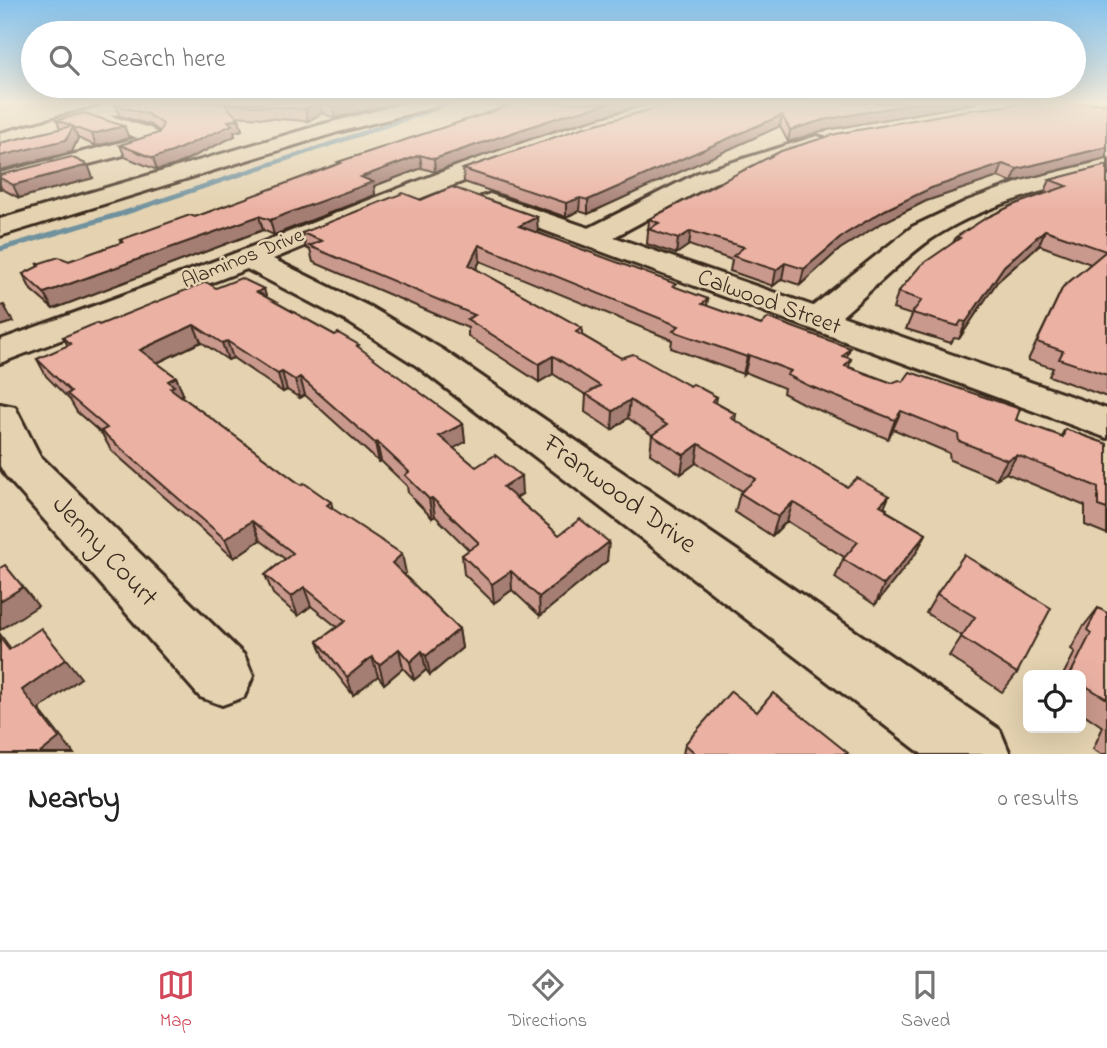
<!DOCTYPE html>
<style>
:root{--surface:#fff;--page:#f2f2f2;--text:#222;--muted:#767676;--line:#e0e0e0;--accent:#d1495b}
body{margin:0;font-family:"Indie Flower",sans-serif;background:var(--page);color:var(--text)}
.controls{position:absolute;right:21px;bottom:21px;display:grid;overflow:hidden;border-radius:10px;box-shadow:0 7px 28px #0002}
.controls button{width:63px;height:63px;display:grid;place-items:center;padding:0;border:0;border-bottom:2px solid var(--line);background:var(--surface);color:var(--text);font:35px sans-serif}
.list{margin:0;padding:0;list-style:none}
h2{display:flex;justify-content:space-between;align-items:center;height:91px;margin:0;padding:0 28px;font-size:30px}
h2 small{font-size:23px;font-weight:400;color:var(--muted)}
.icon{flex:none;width:38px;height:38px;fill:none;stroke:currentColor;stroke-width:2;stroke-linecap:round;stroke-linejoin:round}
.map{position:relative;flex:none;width:1107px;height:754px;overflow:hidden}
.search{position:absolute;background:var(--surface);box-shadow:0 7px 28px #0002;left:21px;right:21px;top:21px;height:77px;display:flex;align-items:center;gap:18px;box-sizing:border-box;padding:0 24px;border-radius:38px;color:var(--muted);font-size:26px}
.sheet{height:196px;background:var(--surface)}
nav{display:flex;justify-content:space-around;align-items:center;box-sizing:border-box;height:98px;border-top:2px solid var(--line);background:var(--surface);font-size:19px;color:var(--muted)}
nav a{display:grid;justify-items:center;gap:4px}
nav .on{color:var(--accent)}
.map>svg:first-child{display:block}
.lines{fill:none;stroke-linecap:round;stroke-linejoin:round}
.stream-far1{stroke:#6f919e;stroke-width:4.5}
.stream{stroke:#6f919e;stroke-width:5}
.minor-casing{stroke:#3b2a1e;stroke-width:6}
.major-casing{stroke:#3b2a1e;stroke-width:6}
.minor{fill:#e4d2b0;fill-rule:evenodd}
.major{fill:#e4d2b0;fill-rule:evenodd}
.wall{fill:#ca998d;stroke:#3b2a1e;stroke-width:2}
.shaded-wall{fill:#a47d73;stroke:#3b2a1e;stroke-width:2}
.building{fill:#ebb2a4;stroke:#3b2a1e;stroke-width:2}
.labels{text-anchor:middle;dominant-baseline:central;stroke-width:5;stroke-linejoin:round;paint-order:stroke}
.far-street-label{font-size:21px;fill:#3b2a1e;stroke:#e4d2b0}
.street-label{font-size:24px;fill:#3b2a1e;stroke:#e4d2b0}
.near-street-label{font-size:28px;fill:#3b2a1e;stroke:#e4d2b0}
</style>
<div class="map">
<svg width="1107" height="754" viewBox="0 0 1107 754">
<rect width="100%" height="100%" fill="#e4d2b0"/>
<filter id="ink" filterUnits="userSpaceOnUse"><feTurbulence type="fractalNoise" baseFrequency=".0143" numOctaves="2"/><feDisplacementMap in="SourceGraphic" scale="14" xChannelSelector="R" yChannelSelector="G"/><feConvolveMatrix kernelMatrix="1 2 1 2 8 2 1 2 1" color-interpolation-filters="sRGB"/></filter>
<g filter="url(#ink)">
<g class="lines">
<polyline class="stream-far1" points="235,176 452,103"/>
<polyline class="stream" points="0,249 121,214 241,174"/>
<g class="minor-casing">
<g id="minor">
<polygon points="406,103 438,103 435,107 338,132 0,236 0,219 324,124"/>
<path d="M661,103H694L691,107C546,143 411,202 273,259L372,308L443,350L1000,730L1010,754H922L417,366L348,322L247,269L0,363V340C97,305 194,270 289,232C411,184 532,133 661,103Z"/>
<polygon points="91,110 150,128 165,138 162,142 143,150 0,187 0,173 138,138 84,120 82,116 84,112"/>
<path d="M817,136L824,138L827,142L824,146L714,183L614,237L813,306L912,227L967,201L1025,180L1107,160V174C1048,189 983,204 931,239C900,261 871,291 842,316L1107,409V438L481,207L477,202L481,197L490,194L589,228L698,173Z"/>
<polygon points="0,404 15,407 40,456 244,655 253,676 244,697 222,705 200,697 6,476 0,466"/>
</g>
</g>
<g class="major-casing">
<polygon id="major" points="116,103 147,103 144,107 0,145 0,133"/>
</g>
<use href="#minor" class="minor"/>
<use href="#major" class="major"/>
</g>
<g class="wall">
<polygon points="123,103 397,103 335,118 322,113 308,121 235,116 239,119 242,130 234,132 235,136 176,165 157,170 125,157 120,145 159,133 159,131 151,125 120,116 116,105"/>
<polygon points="494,103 650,103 565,127 435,172 422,168 374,186 375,195 274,235 263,230 53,309 31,290 23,274 38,267 37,264 69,261 121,243 120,240 195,217 339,164 338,162 506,107"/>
<polygon points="676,103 976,103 821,131 788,142 780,126 588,214 579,211 566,217 464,182 463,169"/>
<polygon points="1107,103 1012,182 998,177 926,201 880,224 840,249 800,285 782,279 773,286 730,271 732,260 689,245 676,254 647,244 649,219"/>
<polygon points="57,120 129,138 96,146 78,138 72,152 0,170 0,143 60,129"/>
<polygon points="88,165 93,178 19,198 2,189 0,185 0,175"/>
<polygon points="1107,165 1107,397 1049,376 1053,368 1028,360 1063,287 1091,264 1039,245 997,282 959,339 954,338 951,343 906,329 912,315 893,309 898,292 953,243 956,237 1045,194 1044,193 1050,180"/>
<polygon points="421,200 538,232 536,232 676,288 708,299 707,306 761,325 850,348 847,357 851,359 849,367 892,383 1016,420 1061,436 1065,429 1107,444 1107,534 1085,525 1085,506 1006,473 996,479 950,460 949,453 893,429 888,439 802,403 783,393 784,388 745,372 743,374 671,348 672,340 480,261 476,269 582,328 582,335 621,358 717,397 716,403 736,414 735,421 847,487 889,496 884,507 887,511 926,534 916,553 875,605 835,578 844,557 787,521 772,536 735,512 740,493 742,491 696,463 681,474 650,454 652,435 628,418 612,430 585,412 586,395 553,374 539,382 468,336 468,328 313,262 310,250 306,248 302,233"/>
<polygon points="216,288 266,297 360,349 463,424 465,442 453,448 476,467 522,494 516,498 559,535 607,561 540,616 512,590 494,603 464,574 462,555 469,550 435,516 432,518 408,493 407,486 381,461 379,462 305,395 300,398 287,390 283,392 233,358 228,360 201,342 157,363 176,377 183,394 181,396 301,485 331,502 333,509 406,573 404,575 459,629 462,648 430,675 426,670 414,680 403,668 384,684 378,676 353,695 325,659 318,641 337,627 311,606 298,616 273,594 265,575 285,559 260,540 234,558 111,450 102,434 77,412 70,400 46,376 37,359 68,346 63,337"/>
<polygon points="964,555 1017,673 1002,692 949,656 962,636 926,613 937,594"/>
<polygon points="1098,608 1107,613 1107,754 1101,754 1093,749 1103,727 1081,712 1081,675 1063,675 1075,652 1071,649 1083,627"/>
<polygon points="757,712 847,754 683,754 685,744"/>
</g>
<g class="shaded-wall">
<polygon points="317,103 320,103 322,113 308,121 305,109"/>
<polygon points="348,103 397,103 335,118 333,107"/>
<polygon points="611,103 650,103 565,127 435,172 434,159 565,115"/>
<polygon points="916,103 976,103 821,131 788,142 790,130 823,120"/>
<polygon points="782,115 780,126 588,214 588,200"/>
<polygon points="239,119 242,130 234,132 235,136 176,165 157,170 153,158 228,121"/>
<polygon points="124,126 129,138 96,146 92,134"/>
<polygon points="73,127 78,138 72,152 0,170 0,156"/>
<polygon points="1107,147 1107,158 1012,182 1017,169"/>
<polygon points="420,155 422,168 374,186 375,195 274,235 270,220 361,177"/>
<polygon points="1003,164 998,177 926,201 880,224 840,249 800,285 804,269 845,234 885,210 931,188"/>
<polygon points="88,165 93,178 19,198 13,185"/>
<polygon points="580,198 579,211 566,217 566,203"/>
<polygon points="259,216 263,230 53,309 44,293"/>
<polygon points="537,217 538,232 520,241 519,226"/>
<polygon points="1045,230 1039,245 997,282 959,339 966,322 1004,266"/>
<polygon points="691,231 689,245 676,254 678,239"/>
<polygon points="479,245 480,261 470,281 469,265"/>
<polygon points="785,263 782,279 773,286 776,270"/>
<polygon points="264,289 269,306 257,292"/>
<polygon points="4,305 13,322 0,326 0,306"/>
<polygon points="194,325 201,342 148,367 140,350"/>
<polygon points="227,341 233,358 228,360 222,343"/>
<polygon points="749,355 745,372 743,374 747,357"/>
<polygon points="553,356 553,374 539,382 539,364"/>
<polygon points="282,372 287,390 283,392 278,374"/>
<polygon points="176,377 183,394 179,397 178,406 168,381"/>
<polygon points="300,377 305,395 300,398 295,380"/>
<polygon points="630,400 628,418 612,430 613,411"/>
<polygon points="901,411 893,429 888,439 895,420"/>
<polygon points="463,424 465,442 442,455 439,436"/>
<polygon points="377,442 381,461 379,462 375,443"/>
<polygon points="699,444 696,463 681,474 684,455"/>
<polygon points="1017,455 1006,473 996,479 1007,460"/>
<polygon points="521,476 522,494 504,506 503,487"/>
<polygon points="889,496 881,515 880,505"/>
<polygon points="432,498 435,516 432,518 429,499"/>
<polygon points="793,502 787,521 772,536 778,517"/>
<polygon points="252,521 260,540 234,558 225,539"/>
<polygon points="926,534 916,553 875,605 884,585"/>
<polygon points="609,542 607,561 540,616 539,597"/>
<polygon points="402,554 406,573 397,582 392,563"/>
<polygon points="511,571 512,590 494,603 492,584"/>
<polygon points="23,587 38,606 0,630 0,601"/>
<polygon points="304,587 311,606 298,616 291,597"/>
<polygon points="459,629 462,648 430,675 426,656"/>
<polygon points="0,634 25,668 9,650 0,638"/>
<polygon points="399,649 403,668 384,684 379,665"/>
<polygon points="422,651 426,670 414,680 410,662"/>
<polygon points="372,657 378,676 353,695 347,677"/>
<polygon points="66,659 81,678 39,709 74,754 39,754 22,690"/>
</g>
<g class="building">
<polygon points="123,103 317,103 305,109 224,104 239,119 228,121 232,125 172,152 153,158 120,145 159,133 163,124 147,114 116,105"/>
<polygon points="323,103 348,103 333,107"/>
<polygon points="518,103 611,103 565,115 434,159 420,155 361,177 373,182 270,220 259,216 44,293 23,274 39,266 37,264 59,257 69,261 123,242 120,240 190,215 195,217 341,163 338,162"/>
<polygon points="676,103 916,103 823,120 790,130 782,115 588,200 580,198 566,203 463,169 581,128"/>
<polygon points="1034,103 1107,103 1107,147 1017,169 1003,164 931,188 885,210 845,234 804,269 785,263 776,270 733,256 744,247 691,231 678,239 648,229 659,223 649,219 781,151 836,134 969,110"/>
<polygon points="84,113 124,126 92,134 73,127 66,140 0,156 0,143 72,126 57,120"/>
<polygon points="71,157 88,165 13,185 0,178 0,175"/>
<polygon points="1107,165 1107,375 1059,359 1063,351 1037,342 1063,287 1106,251 1045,230 1004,266 966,322 961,321 958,326 912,313 922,300 898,292 921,265 960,238 956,237 986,218 1013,205 1067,186 1050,180"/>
<polygon points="452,187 537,217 519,226 676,284 673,286 708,299 702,304 761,325 768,318 850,348 843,356 851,359 845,366 892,383 899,380 903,382 910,372 1020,409 1016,420 1063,437 1065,429 1107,444 1107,509 1098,506 1098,487 1017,455 1007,460 959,441 958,434 901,411 895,420 807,385 787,375 791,371 749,355 747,357 673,331 679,326 479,245 469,265 582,328 576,332 621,358 633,354 690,386 693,384 717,397 712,401 736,414 731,418 847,487 857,478 889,496 880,505 887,509 886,511 926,534 884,585 843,559 858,542 793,502 778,517 740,493 756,479 699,444 684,455 652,435 667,425 630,400 613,411 586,394 600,386 553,356 539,364 467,319 475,315 309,246 322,241 302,233 403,193 421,200"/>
<polygon points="241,278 264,289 257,292 335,335 338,333 359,345 357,346 463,424 439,436 476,467 495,455 521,476 503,487 559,535 580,519 609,542 539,597 511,571 492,584 462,555 479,543 432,498 429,499 405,475 409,472 377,442 375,443 300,377 295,380 282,372 278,374 227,341 222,343 194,325 140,350 176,377 168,381 174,386 170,388 301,485 304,483 331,502 327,505 402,554 392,563 459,629 426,656 422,651 410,662 399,649 379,665 372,657 347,677 318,641 346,621 304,587 291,597 265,575 293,553 252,521 225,539 101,431 107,428 67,394 71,392 37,359 71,344 63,337 97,323 99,325 206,282 216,288"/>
<polygon points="964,555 1051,608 1017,673 961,637 975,617 937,594"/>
<polygon points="5,565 23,587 0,601 0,568"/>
<polygon points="1098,608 1107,613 1107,699 1081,683 1081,675 1070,675 1091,633 1087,630"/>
<polygon points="41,628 66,659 22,690 59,738 39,754 0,754 0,638 9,650"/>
<polygon points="731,691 757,712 773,693 848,753 847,754 696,754 685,744"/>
</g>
</g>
<linearGradient id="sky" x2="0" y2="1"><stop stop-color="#85c2ec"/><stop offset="0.49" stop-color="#f3ebdb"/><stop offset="1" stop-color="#f3ebdb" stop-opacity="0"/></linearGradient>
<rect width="1107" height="209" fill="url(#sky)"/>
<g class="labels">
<g class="far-street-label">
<text transform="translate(243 259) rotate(-22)">Alaminos Drive</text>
</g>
<g class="street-label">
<text transform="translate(769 303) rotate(20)">Calwood Street</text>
</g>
<g class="near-street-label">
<text transform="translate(619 495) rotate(36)">Franwood Drive</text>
<text transform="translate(104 552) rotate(47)">Jenny Court</text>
</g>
</g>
</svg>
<div class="controls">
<button><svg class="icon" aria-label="locate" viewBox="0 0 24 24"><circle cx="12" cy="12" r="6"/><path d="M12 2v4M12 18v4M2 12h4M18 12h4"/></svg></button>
</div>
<div class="search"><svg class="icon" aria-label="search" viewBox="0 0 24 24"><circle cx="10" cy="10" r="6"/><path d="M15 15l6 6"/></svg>Search here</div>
</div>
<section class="sheet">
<h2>Nearby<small>0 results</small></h2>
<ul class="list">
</ul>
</section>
<nav>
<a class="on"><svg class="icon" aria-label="map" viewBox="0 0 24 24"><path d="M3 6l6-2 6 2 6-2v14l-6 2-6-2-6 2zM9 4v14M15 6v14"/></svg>Map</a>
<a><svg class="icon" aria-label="directions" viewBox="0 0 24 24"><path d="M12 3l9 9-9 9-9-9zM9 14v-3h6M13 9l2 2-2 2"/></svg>Directions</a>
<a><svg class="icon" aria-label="saved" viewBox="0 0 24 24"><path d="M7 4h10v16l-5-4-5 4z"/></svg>Saved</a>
</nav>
